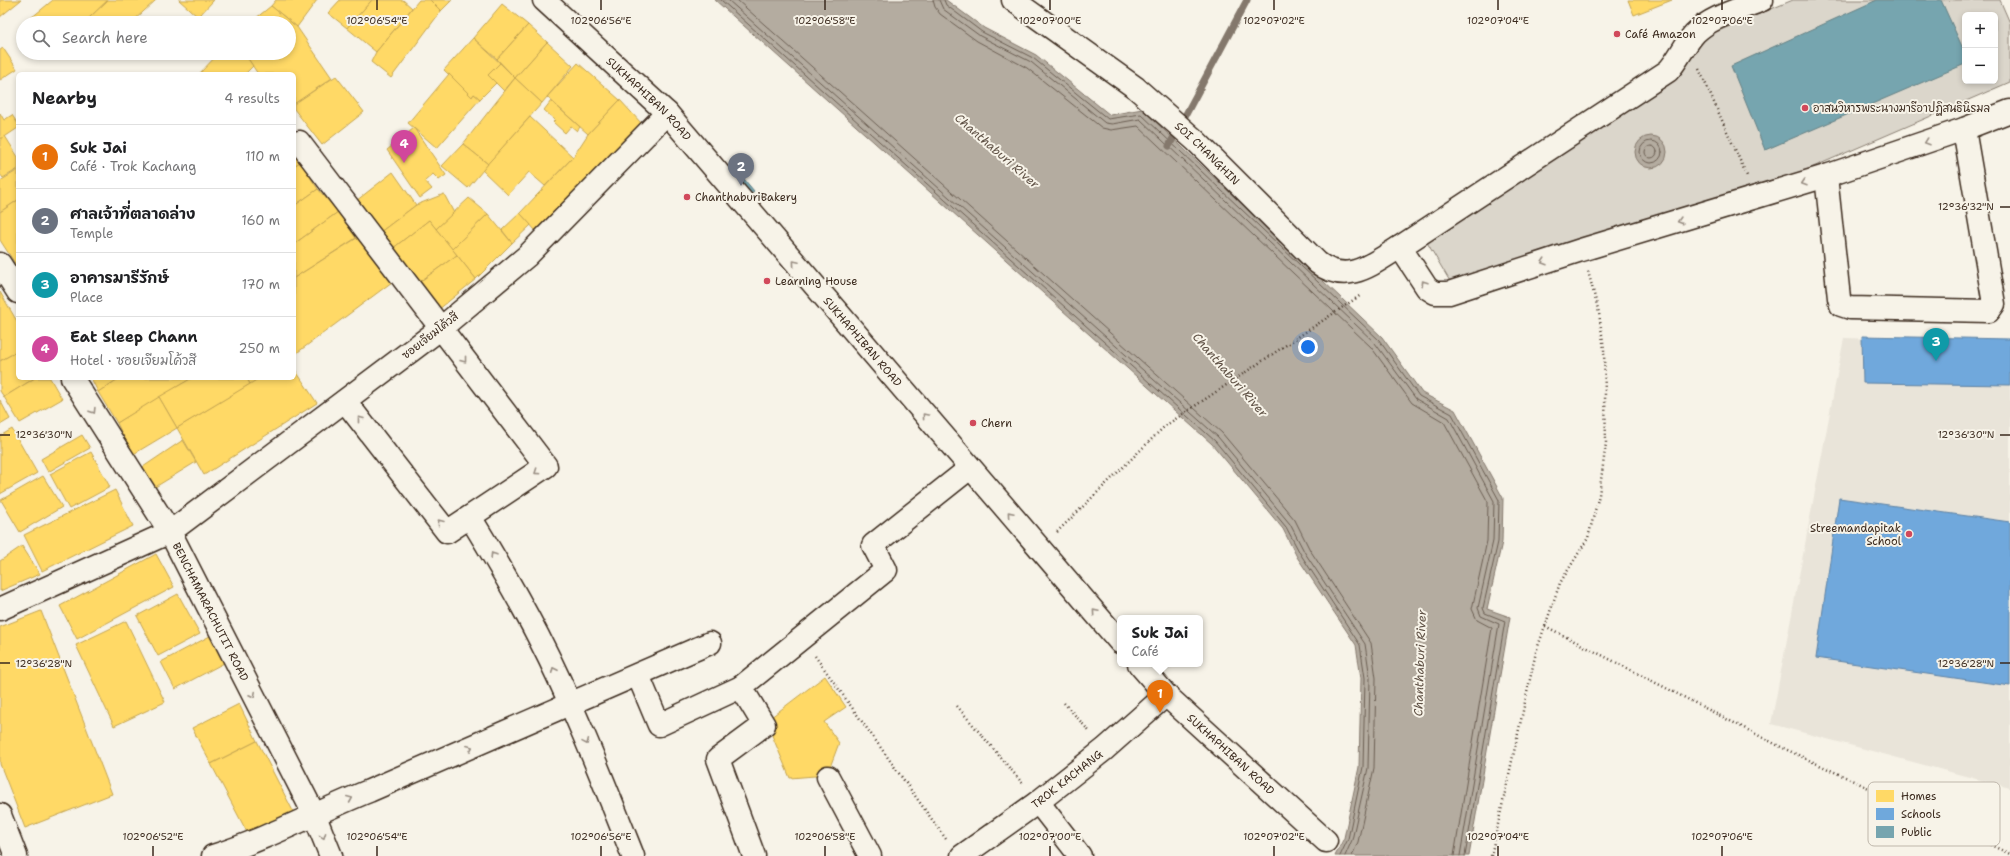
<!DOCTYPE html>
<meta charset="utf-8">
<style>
:root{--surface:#fff;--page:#f6f6f6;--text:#202124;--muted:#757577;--line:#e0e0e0;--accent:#d1495b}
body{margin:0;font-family:"Shantell Sans","Playpen Sans Thai",sans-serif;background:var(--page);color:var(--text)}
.controls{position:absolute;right:12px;top:12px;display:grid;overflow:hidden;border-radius:6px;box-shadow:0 2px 6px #0003}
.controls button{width:36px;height:36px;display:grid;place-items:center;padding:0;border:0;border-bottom:1px solid var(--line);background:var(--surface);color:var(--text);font:20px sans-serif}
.you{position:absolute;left:1308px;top:347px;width:14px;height:14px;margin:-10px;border:3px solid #fff;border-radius:50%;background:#1a73e8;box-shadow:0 0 0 6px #1a73e833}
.badge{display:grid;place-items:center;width:26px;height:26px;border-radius:50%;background:var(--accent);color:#fff;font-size:13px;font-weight:700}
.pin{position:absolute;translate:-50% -33px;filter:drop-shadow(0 1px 2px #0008)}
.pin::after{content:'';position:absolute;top:21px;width:14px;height:12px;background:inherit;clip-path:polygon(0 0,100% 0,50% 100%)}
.popup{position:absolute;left:1117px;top:615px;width:86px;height:52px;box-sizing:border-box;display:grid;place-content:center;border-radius:6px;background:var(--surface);filter:drop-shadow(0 1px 3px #0005);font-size:13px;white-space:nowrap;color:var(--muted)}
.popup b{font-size:15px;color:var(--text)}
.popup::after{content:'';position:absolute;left:50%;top:100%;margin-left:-8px;border:8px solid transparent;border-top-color:var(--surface)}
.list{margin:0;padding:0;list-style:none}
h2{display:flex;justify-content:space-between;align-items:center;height:52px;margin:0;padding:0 16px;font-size:17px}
h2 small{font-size:13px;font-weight:400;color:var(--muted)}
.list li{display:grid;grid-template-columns:26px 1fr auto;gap:12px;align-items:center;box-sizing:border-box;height:64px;padding:0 16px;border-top:1px solid var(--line)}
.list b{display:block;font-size:15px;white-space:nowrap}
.list p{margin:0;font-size:13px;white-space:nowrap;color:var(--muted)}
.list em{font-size:13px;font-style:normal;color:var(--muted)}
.icon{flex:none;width:22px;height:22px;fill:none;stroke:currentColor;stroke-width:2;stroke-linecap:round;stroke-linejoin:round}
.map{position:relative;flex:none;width:2010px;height:856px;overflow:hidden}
.search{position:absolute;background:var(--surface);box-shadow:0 2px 6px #0003;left:16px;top:16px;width:280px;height:44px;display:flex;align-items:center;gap:10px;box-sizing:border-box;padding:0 14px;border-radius:22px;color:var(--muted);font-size:15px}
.panel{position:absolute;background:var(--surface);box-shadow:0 2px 6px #0003;left:16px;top:72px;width:280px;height:308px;border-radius:6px}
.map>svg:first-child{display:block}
.built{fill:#e9e4d9}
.green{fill:#dbd6cb;stroke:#8b8074;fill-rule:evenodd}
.water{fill:#b4aca0;stroke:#84786c}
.homes{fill:#ffd966;stroke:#c4a450}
.schools{fill:#6fa8dc;stroke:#5f82a3}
.public{fill:#76a5af;stroke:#648084}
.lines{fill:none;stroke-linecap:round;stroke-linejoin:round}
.shore{stroke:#6b5e52;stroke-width:1}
.stream{stroke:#84786c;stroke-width:7}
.minor-casing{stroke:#3b2a1e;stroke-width:25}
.path{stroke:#3b2a1e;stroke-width:2.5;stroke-dasharray:1 3;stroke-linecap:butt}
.minor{stroke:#f7f3e8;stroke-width:22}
.oneway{stroke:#998e83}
.ticks{fill:none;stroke:#3b2a1e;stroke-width:1.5}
.poi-dot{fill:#d1495b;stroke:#f7f3e8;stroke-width:1.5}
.labels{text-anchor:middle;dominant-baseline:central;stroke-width:4;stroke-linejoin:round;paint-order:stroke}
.poi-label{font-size:11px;fill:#3b2a1e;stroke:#f7f3e8;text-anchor:start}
.street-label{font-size:11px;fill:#3b2a1e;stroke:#f7f3e8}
.water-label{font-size:12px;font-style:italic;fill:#5f5145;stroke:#f7f3e8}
.key{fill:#f7f3e8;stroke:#bfb7ab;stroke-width:1}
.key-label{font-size:11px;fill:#3b2a1e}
.ticks-label{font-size:10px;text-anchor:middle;fill:#3b2a1e;stroke:#f7f3e8;stroke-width:4;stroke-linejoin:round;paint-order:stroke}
</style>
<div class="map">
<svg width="2010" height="856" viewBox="0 0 2010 856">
<rect width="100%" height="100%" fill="#f7f3e8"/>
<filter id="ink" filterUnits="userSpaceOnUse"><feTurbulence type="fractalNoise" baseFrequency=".025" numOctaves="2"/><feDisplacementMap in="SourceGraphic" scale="8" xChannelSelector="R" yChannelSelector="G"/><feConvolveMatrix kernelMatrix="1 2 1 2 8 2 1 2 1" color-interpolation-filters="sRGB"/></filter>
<g filter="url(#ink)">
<polygon class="built" points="1844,338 2010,343 2010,788 1771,724"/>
<path class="green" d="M1793,0H2000L2010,23V82L1769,186L1451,283L1425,239L1682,73L1706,36ZM1965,15H1995V81H1965Z"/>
<g class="water">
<polygon points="715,0 946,0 984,28 1036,55 1110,115 1142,109 1382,337 1422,393 1455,410 1503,498 1502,542 1487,609 1510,617 1469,856 1335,856 1344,838 1359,767 1361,678 1356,645 1297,557 1283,529 1212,444"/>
<circle cx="1651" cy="152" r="16"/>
</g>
<g class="homes">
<polygon points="0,0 21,0 0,17"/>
<polygon points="53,0 108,0 84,23 25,23"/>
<polygon points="108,0 156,0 131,23 93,23 89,18"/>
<polygon points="179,0 214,0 198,17"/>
<polygon points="276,0 317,0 297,27 271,6"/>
<polygon points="340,0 372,0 347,28 328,13"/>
<polygon points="372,0 403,0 412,8 376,52 347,28"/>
<polygon points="419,0 430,0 441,11 391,78 371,62 376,52"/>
<polygon points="430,0 452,0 441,11"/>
<polygon points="1628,0 1672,0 1634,15"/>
<polygon points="502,4 528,25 497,59 473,38"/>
<polygon points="271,6 297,27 332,78 294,104 294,74 258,74 244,53 289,53 289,23 250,23"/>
<polygon points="528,25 547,42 515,78 497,59"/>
<polygon points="473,38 500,63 488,75 496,83 480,99 474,94 472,97 444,70"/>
<polygon points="547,42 573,66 542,103 515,78"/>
<polygon points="3,48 17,69 0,80 0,50"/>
<polygon points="219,53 244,53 253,66 245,74 199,74"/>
<polygon points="500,63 515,78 504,91 488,75"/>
<polygon points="578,63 620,100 588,134 547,97"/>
<polygon points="449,74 472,97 474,94 480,99 437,148 408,123"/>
<polygon points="336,76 364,112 322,145 294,109 294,104"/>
<polygon points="515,78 542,103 488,164 463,144"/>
<polygon points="620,100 642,124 535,230 520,213 573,157 588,134"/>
<polygon points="551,101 580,127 577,131 571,126 565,133 553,122 555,120 544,110"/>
<polygon points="0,113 4,120 12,115 18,124 18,128 0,140"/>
<polygon points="530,117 573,157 545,186 529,172 508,195 482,170"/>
<polygon points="414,128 446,175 439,180 433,174 425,181 432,189 420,198 387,150"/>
<polygon points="5,136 18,157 18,169 3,178 0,174 0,140"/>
<polygon points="463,144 488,164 468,188 442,166"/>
<polygon points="294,154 300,162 294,166"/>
<polygon points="300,162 318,189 294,206 294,166"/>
<polygon points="18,170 18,200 0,212 0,181"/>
<polygon points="393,172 416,205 379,233 356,201"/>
<polygon points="318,189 338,212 294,244 294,206"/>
<polygon points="444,194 454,213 436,229 429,220 392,249 379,233 416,205"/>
<polygon points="469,198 488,214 452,249 436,229"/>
<polygon points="18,200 18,268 0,240 0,212"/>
<polygon points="338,212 356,238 294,278 294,244"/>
<polygon points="520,213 531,225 512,243 502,230"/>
<polygon points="488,214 512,243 476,279 452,249"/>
<polygon points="429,220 457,255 418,283 392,249"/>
<polygon points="360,236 392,282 294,355 294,278"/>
<polygon points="457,255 476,279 438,310 418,283"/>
<polygon points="0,292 18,323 18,351 0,361"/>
<polygon points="18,351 18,378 35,378 4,397 0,391 0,361"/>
<polygon points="294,368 317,403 204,475 177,428 259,378 294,378"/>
<polygon points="35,378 50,378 62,399 20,423 4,397"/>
<polygon points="91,378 120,378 98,392"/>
<polygon points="120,378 192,378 117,423 98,392"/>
<polygon points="192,378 247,378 250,384 177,428 159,397"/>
<polygon points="247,378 259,378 250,384"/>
<polygon points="159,397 177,428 132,455 117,423"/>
<polygon points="0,400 10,419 0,425"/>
<polygon points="12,429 37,473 0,494 0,436"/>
<polygon points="82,435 90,448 48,472 41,459"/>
<polygon points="183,440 196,462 152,489 140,469"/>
<polygon points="91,452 110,487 69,509 50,474"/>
<polygon points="43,476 62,507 20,532 1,500"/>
<polygon points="115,490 133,526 42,571 24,535"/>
<polygon points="22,546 40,574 0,591 0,561"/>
<polygon points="156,554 174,587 77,639 60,606"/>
<polygon points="178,594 200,634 158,656 137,616"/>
<polygon points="41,611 112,794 25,828 0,764 0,627"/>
<polygon points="126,621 165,702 114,726 76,645"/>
<polygon points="210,636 224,663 175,689 161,662"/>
<polygon points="825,676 846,707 824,722 839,743 827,775 790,778 766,721"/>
<polygon points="239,704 257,741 211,764 192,728"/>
<polygon points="257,741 294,813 249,836 211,764"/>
</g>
<g class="schools">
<polygon points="1862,336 2010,339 2010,385 1863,383"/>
<polygon points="1839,498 2010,522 2010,686 1816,658"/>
</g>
<g class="public">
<polygon points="1877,0 1941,0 1965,53 1965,64 1765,150 1731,66"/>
<polygon points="739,173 754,191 744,200 728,181"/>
</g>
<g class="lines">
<g class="shore">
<polyline points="721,0 1215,441 1286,527 1301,555 1360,645 1365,678 1363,767 1348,839 1340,856"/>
<polyline points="728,0 1218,437 1290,524 1305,553 1365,644 1370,678 1368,768 1352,840 1345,856"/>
<polyline points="737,0 1222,433 1295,520 1310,550 1371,643 1376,678 1374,768 1358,842 1352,856"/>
<polyline points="933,0 935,7 940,14 977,41 1027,68 1102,128 1111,130 1138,126 1371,347 1412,403 1444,422 1488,502 1487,541 1472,609 1477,620 1492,628 1454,856"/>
<polyline points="939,0 943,9 980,36 1031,62 1105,123 1112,124 1140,119 1375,343 1416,399 1449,418 1494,501 1493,541 1478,608 1481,616 1499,624 1460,856"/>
<polyline points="944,0 946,5 982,32 1033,58 1108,119 1141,114 1379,340 1419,396 1452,414 1499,500 1498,542 1483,608 1485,613 1505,621 1465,856"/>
<circle cx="1651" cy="152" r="11"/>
<circle cx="1651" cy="152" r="6"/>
</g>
<polyline class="stream" points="1169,146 1247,0"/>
<g class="minor-casing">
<g id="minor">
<path id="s1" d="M544,0L667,113L1120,642"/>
<path id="s2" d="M1013,0L1136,88L1196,141L1318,263C1348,286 1373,263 1400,247L1668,71C1679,59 1684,45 1695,33C1712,16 1741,9 1762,0"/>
<polyline points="299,142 546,466 447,532 345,401"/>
<polyline points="1826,176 1839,298 1841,305 1850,308 1989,311 1994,304 1964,129"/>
<polyline points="1400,247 1427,288 1435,293 1449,293 1581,250 1826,176 1964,129 2010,111"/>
<polyline points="0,264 18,292"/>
<path id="s3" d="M72,378L170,532L314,814L331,856"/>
<path d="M470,517C494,556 517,595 538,636C574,706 604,783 633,856"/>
<polyline points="0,609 170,532 194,514 440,329 527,256 667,113"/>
<path id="s4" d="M1139,664L1166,695L1326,841"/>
<polyline points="638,675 659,725 741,687 764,725 718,759 754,856"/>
<polyline points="741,687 886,570 873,545 970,468"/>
<polyline points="828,777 870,856"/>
<polyline points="1038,802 1080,856"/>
<polyline points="0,815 16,856"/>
<path d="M213,856C267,839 317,812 369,791C483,742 597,693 710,643"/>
<path id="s5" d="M962,856L1038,802L1105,749L1166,695"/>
</g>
</g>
<g class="path">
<polyline points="1699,69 1747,176"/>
<polyline points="1057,532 1165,426 1361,295"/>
<polyline points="1545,626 1781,747 2010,854"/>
<polyline points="815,656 946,839"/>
<polyline points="1064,703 1089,731"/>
<polyline points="957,706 1024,785"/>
<polyline points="1491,856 1536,652 1560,583 1588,538 1599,495 1606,443 1604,349 1599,313 1588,271"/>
</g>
<use href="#minor" class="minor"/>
</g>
<defs><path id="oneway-chevron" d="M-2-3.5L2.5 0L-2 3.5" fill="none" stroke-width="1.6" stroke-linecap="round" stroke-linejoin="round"/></defs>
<g class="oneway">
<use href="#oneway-chevron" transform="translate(1927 142) rotate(161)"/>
<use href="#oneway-chevron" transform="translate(1804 183) rotate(162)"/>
<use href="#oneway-chevron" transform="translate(1680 221) rotate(164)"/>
<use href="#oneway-chevron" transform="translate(1544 262) rotate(162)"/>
<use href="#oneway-chevron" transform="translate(795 263) rotate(-130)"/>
<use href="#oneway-chevron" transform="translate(1424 283) rotate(-124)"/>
<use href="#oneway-chevron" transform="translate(464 360) rotate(52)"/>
<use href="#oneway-chevron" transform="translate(93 411) rotate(58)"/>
<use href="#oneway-chevron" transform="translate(925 416) rotate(-130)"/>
<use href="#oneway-chevron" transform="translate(360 419) rotate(-128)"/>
<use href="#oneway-chevron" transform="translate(537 472) rotate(146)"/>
<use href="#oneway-chevron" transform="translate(1010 514) rotate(-131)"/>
<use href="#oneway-chevron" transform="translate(440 522) rotate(-128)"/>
<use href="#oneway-chevron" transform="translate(493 555) rotate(-122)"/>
<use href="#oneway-chevron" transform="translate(1095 612) rotate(-131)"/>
<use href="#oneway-chevron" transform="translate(554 670) rotate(-115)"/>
<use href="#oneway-chevron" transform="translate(253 695) rotate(63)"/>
<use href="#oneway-chevron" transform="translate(586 742) rotate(66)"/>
<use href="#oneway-chevron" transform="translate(470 748) rotate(-23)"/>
<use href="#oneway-chevron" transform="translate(350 799) rotate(-23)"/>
<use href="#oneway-chevron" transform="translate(323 836) rotate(69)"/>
</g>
</g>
<path class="ticks" d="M377,0V10M601,0V10M825,0V10M1050,0V10M1274,0V10M1498,0V10M1722,0V10M2000,207H2010M0,435H10M2000,435H2010M0,663H10M2000,663H2010M153,846V856M377,846V856M601,846V856M825,846V856M1050,846V856M1274,846V856M1498,846V856M1722,846V856"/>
<g class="poi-dot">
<circle cx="1617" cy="34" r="4"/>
<circle cx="1805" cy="108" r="4"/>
<circle cx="687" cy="197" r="4"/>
<circle cx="767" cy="281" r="4"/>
<circle cx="973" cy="423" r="4"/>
<circle cx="1909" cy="534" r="4"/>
</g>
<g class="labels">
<g class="poi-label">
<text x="1625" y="34">Café Amazon</text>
<text x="1813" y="108">อาสนวิหารพระนางมารีอาปฏิสนธินิรมล</text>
<text x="695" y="197">ChanthaburiBakery</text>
<text x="775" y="281">Learning House</text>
<text x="981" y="423">Chern</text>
<text x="1901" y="528" text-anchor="end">Streemandapitak<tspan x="1901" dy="13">School</tspan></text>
</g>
<g class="street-label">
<text stroke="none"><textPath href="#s1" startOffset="144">SUKHAPHIBAN ROAD</textPath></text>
<text stroke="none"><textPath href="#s2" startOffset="248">SOI CHANGHIN</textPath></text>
<text transform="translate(430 336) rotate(-38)">ซอยเจียมโค้วสี</text>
<text stroke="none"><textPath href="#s1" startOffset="468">SUKHAPHIBAN ROAD</textPath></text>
<text stroke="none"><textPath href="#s3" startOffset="272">BENCHAMARACHUTIT ROAD</textPath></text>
<text stroke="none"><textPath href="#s4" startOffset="129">SUKHAPHIBAN ROAD</textPath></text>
<text stroke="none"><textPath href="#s5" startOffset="130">TROK KACHANG</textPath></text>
</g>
<g class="water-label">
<text transform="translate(997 151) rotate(41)">Chanthaburi River</text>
<text transform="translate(1230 375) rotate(49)">Chanthaburi River</text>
<text transform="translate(1420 663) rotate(-88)">Chanthaburi River</text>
</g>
</g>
<rect x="1868" y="782" width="132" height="64" rx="6" class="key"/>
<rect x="1876" y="790" width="18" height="12" fill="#ffd966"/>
<rect x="1876" y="808" width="18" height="12" fill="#6fa8dc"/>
<rect x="1876" y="826" width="18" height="12" fill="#76a5af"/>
<g class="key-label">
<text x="1901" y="800">Homes</text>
<text x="1901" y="818">Schools</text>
<text x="1901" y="836">Public</text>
</g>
<g class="ticks-label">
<text x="377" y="24">102°06'54"E</text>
<text x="601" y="24">102°06'56"E</text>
<text x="825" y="24">102°06'58"E</text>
<text x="1050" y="24">102°07'00"E</text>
<text x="1274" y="24">102°07'02"E</text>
<text x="1498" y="24">102°07'04"E</text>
<text x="1722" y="24">102°07'06"E</text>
<text x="1966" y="210">12°36'32"N</text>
<text x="44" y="438">12°36'30"N</text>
<text x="1966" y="438">12°36'30"N</text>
<text x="44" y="667">12°36'28"N</text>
<text x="1966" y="667">12°36'28"N</text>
<text x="153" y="840">102°06'52"E</text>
<text x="377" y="840">102°06'54"E</text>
<text x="601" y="840">102°06'56"E</text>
<text x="825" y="840">102°06'58"E</text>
<text x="1050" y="840">102°07'00"E</text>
<text x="1274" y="840">102°07'02"E</text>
<text x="1498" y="840">102°07'04"E</text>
<text x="1722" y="840">102°07'06"E</text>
</g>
</svg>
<div class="controls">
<button>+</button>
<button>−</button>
</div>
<div class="you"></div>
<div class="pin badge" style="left:1160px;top:713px;background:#e8710a">1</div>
<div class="popup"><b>Suk Jai</b>Café</div>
<div class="pin badge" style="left:741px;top:186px;background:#6b7280">2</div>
<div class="pin badge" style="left:1936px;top:361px;background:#0f9aa8">3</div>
<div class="pin badge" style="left:404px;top:163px;background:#d1479c">4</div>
<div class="search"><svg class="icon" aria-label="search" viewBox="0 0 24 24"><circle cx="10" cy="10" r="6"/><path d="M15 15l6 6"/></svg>Search here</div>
<section class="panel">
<h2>Nearby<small>4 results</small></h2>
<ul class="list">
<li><span class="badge" style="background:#e8710a">1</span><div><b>Suk Jai</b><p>Café · Trok Kachang</p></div><em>110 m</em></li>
<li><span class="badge" style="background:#6b7280">2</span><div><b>ศาลเจ้าที่ตลาดล่าง</b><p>Temple</p></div><em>160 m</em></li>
<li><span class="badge" style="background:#0f9aa8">3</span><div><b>อาคารมารีรักษ์</b><p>Place</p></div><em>170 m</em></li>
<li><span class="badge" style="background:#d1479c">4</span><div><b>Eat Sleep Chann</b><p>Hotel · ซอยเจียมโค้วสี</p></div><em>250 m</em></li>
</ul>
</section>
</div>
